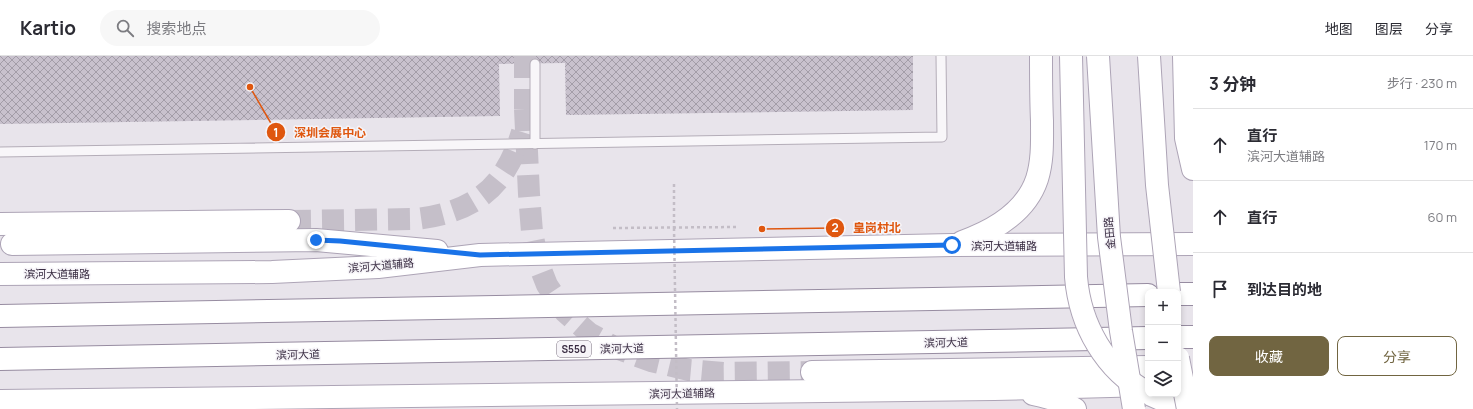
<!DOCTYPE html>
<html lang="zh">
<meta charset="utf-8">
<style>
:root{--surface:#fff;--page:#f7f7f7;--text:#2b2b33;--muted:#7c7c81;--line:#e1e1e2;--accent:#716541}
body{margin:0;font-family:Manrope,"Noto Sans SC",sans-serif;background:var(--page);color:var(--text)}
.controls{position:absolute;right:12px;bottom:12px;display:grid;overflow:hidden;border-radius:8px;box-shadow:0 2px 6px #0003}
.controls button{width:36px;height:36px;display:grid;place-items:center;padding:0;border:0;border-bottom:1px solid var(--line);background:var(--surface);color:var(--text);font:20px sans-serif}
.stop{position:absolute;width:12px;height:12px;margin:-9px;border:3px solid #1a73e8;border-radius:50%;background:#fff}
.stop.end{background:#1a73e8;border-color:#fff;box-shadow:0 1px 4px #0008}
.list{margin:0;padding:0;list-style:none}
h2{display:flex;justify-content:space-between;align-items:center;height:52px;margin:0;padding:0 16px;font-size:17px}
h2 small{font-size:13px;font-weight:400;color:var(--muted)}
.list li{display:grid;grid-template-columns:26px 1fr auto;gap:12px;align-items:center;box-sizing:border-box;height:72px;padding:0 16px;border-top:1px solid var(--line)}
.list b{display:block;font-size:15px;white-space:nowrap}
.list p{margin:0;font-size:13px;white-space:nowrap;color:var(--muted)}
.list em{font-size:13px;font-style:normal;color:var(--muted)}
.actions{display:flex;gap:8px;padding:12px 16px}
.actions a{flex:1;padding:9px 0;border:1px solid var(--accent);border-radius:8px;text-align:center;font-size:14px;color:var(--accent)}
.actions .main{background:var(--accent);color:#fff}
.icon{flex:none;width:22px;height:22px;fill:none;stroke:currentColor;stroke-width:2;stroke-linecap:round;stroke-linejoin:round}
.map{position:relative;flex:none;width:1193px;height:353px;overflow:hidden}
header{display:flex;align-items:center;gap:24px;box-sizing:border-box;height:56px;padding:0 20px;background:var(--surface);border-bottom:1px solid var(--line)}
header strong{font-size:19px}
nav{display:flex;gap:22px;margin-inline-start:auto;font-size:14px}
.search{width:280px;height:36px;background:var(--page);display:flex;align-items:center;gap:10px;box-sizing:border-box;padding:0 14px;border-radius:22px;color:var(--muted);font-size:15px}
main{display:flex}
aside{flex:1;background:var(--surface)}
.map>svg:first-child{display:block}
.building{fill:url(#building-cross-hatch)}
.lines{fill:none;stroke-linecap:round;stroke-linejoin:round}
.tertiary-tunnel{stroke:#c5bfc9;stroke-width:22;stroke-dasharray:22 11;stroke-linecap:butt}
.primary-tunnel{stroke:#c5bfc9;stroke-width:22;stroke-dasharray:22 11;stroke-linecap:butt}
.service-casing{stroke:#b4adb8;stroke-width:11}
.primary-casing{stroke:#ada4b6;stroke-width:24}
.trunk-casing{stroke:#978ca1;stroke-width:24}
.path{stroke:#c3bdc6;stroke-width:2.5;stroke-dasharray:3 3;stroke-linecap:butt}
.service{stroke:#f8f6f9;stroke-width:9}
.primary{stroke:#fff;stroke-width:22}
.trunk{stroke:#fff;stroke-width:22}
.primary-bridge-casing{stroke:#ada4b6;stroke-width:24;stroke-linecap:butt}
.path-bridge{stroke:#c3bdc6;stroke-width:2.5;stroke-dasharray:3 3;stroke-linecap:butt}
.primary-bridge{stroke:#fff;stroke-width:22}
.route{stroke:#1a73e8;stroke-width:5}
.labels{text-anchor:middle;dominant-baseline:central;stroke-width:3;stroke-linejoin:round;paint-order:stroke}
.shield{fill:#f6f4f8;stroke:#726879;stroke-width:1}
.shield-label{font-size:10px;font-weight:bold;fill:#392c42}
.street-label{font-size:11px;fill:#392c42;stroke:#f6f4f8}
.leader{fill:none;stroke:#df570f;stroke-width:1.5}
.callout-dot{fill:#df570f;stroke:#f6f4f8;stroke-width:1.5}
.mark-label{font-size:12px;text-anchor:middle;font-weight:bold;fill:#fff}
.callout-label{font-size:12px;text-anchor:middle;font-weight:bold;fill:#df570f;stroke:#f6f4f8;stroke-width:3;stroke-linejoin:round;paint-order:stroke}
</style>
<header>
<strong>Kartio</strong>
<div class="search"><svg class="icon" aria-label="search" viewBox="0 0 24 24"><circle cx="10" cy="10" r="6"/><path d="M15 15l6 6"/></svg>搜索地点</div>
<nav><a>地图</a><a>图层</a><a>分享</a></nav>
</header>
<main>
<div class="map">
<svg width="1193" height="353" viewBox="0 0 1193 353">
<defs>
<pattern id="building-cross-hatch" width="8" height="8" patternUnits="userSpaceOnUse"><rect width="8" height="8" fill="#c8c1cd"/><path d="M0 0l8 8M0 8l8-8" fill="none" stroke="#a39da8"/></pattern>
</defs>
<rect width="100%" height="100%" fill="#e8e4eb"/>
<polygon class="building" points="0,0 913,0 913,54 566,59 565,7 499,8 500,60 0,68"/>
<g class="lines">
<polyline class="tertiary-tunnel" points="525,0 525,53"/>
<g class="primary-tunnel">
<polyline points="525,53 529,138 532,176 538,206 547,229 565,256 589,277 616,292 651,305 689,314 723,317 812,316"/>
<path d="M289,165L416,163C474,156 505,132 522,76"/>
</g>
<g class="service-casing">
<g id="service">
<polyline points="535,8 535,88"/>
<polyline points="0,96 942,81 941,0"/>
</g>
</g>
<g class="primary-casing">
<g id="primary">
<polyline points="1184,0 1186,82 1193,113"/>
<polyline points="0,168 289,165"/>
<path d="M962,186C993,175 1026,156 1037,123C1043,104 1042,84 1042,65C1041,43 1041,22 1041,0"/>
<polyline points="12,188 316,184 437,195"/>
<polyline points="0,218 272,216 378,211 480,199 952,189 1193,188"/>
<polyline points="812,316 1148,311"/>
<path d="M1033,338C1048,341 1062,345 1075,353"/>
<polyline points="1149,338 1165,345 1187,353"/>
<polyline points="0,345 994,333 1148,329"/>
</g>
</g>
<g class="trunk-casing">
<g id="trunk">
<polyline points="1178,238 1193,238"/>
<polyline points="0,260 1148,239"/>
<polyline points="1178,281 1193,281"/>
<polyline points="0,303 1148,282"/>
</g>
</g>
<g class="path">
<polyline points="674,128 674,172"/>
<polyline points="613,172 737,171"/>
</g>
<use href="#service" class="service"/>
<use href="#primary" class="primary"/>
<use href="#trunk" class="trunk"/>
<g class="primary-bridge-casing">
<g id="primary-bridge">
<path d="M1071,0L1076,221C1080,269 1105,314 1148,337"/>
<polyline points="1098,0 1109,181 1121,275 1134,353"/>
<polyline points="1149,0 1157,129 1169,236"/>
<polyline points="1178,302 1188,353"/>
</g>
</g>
<polyline class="path-bridge" points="674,172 677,353"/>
<use href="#primary-bridge" class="primary-bridge"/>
</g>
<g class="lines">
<polyline class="route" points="316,184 340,185 480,199 952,189"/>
</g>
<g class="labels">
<rect class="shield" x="557" y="285" width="34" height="16" rx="3"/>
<g class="shield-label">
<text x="574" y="293">S550</text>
</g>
<g class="street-label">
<text transform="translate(1109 177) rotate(-95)">金田路</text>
<text x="1004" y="189">滨河大道辅路</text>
<text transform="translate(381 209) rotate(-5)">滨河大道辅路</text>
<text x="57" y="217">滨河大道辅路</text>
<text transform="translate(946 286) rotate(-1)">滨河大道</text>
<text transform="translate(622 292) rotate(-1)">滨河大道</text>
<text transform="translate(298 298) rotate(-1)">滨河大道</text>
<text transform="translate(682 337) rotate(-1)">滨河大道辅路</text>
</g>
</g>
<path class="leader" d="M250 31L276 76M762 173L835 172"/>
<g class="callout-dot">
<circle cx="250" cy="31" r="4"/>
<circle cx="762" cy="173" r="4"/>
<circle cx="276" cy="76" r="10"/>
<circle cx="835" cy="172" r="10"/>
</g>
<g class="mark-label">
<text x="276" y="81">1</text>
<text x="835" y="176">2</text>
</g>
<g class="callout-label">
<text x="330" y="81">深圳会展中心</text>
<text x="877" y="176">皇岗村北</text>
</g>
</svg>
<div class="controls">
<button>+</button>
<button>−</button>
<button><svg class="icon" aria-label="layers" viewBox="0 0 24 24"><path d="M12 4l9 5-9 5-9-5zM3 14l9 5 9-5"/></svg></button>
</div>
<div class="stop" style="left:952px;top:189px"></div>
<div class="stop end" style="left:316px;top:184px"></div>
</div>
<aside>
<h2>3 分钟<small>步行 · 230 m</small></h2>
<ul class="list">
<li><svg class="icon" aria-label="ahead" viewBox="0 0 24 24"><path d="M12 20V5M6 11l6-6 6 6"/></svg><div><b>直行</b><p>滨河大道辅路</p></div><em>170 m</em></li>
<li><svg class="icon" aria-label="ahead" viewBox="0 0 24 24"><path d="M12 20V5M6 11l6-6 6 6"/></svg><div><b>直行</b></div><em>60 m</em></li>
<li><svg class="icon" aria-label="arrive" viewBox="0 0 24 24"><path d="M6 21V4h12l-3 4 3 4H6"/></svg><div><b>到达目的地</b></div></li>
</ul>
<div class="actions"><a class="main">收藏</a><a>分享</a></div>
</aside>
</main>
